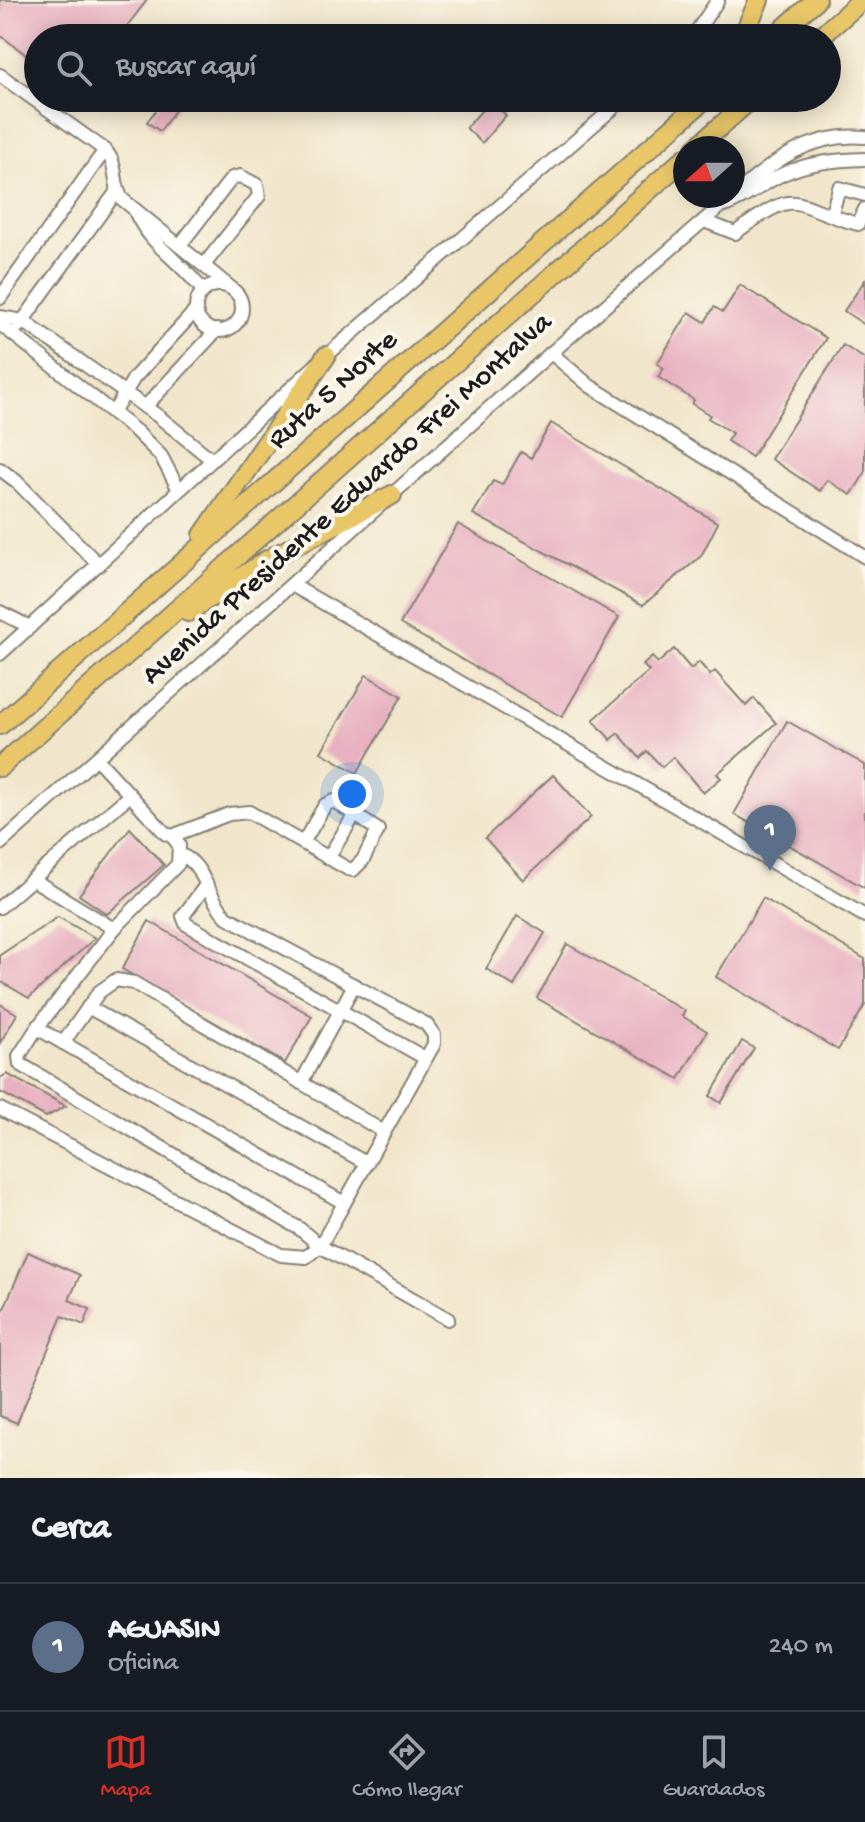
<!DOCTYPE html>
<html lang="es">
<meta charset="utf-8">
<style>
:root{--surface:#171b24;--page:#20242c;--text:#f1f3f6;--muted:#9ea1a6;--line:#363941;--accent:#d93025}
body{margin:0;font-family:"Gochi Hand",sans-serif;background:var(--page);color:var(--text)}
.compass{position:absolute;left:673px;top:136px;width:72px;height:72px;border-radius:50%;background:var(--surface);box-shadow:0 4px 20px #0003;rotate:249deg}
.you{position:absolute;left:352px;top:794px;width:28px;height:28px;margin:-20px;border:6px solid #fff;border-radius:50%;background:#1a73e8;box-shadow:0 0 0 12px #1a73e833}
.badge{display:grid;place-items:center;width:52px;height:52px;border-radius:50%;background:var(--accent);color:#fff;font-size:26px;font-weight:700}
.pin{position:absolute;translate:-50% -66px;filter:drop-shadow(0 2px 4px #0008)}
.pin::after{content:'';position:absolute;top:42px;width:28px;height:24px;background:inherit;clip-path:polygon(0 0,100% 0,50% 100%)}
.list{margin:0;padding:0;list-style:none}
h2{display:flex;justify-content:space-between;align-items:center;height:104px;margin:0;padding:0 32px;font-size:34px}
h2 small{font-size:26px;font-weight:400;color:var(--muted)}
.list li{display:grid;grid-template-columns:52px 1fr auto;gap:24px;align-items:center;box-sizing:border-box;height:128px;padding:0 32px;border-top:2px solid var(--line)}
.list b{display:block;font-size:30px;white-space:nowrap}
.list p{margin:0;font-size:26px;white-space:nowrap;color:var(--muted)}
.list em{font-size:26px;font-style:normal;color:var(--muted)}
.icon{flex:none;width:44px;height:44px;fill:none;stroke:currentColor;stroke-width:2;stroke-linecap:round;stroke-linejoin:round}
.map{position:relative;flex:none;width:865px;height:1478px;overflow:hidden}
.search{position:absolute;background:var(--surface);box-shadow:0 4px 20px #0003;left:24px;right:24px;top:24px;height:88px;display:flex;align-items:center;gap:20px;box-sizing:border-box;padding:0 28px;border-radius:44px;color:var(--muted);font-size:30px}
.sheet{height:232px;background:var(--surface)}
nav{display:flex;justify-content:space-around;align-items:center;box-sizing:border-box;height:112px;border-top:2px solid var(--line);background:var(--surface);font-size:22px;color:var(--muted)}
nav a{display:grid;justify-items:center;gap:4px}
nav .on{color:var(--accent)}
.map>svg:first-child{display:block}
.building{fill:#e8b1c1}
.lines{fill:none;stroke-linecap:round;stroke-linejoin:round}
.minor-casing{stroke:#868174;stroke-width:16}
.highway-casing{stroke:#868174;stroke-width:22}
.minor{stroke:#fff;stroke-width:12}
.highway{stroke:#e9c769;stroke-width:18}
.labels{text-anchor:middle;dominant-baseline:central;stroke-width:8;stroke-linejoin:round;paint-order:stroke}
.street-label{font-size:30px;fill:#1c1c1c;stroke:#fbf7ec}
</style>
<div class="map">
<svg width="865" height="1478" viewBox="0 0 865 1478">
<rect width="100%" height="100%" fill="#fbf7ec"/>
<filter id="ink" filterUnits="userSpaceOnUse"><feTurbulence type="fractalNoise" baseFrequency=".0125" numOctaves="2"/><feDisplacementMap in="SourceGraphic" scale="16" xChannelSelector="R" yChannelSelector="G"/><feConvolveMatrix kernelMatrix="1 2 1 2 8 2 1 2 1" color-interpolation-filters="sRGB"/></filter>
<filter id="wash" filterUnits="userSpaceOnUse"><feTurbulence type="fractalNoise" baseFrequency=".006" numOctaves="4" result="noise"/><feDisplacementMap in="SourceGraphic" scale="32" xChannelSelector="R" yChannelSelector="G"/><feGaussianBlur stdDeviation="1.8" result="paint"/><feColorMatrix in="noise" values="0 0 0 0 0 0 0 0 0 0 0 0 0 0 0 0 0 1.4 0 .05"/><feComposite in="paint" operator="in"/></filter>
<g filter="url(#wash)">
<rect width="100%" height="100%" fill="#f1e6cb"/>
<g id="blocks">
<g class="building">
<polygon points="0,0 147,0 118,38 38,38 38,64 0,35"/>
<polygon points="165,98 184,98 160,131 147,122"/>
<polygon points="490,101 506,115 482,143 466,128"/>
<polygon points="865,280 865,325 844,311"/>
<polygon points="740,285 826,338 752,457 727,441 732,433 708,418 710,415 692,404 694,400 658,377 664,368 657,364 689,312 705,322 714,307 723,312"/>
<polygon points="843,345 865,359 865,473 851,495 827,480 820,491 771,459"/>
<polygon points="551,423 718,523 701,556 643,605 473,514 493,481 502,485 521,452 531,458"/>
<polygon points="458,524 619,617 562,717 400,624"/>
<polygon points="674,649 691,669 699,662 710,675 715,671 746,706 754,698 776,723 717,774 721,778 703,793 673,757 662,767 647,751 640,758 618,733 611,740 593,720 649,671 643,665 652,657 658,663"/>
<polygon points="366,675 402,696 357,773 321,752"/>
<polygon points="787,721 865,765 865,888 734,814"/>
<polygon points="553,775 591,817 523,880 485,838"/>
<polygon points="130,828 164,865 107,914 79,895"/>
<polygon points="763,898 865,959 865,1005 838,1050 716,977"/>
<polygon points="517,916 545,933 514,986 486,969"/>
<polygon points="58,917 95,938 29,998 0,981 0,955"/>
<polygon points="149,921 312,1016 285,1063 122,969"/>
<polygon points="567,944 685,1011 682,1016 707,1031 679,1079 537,998"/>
<polygon points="0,1004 17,1014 0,1043"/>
<polygon points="742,1041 754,1048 721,1103 710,1096"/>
<polygon points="7,1074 66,1106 46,1117 0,1092 0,1078"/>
<polygon points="28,1252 80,1275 69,1300 90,1309 84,1325 62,1316 17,1423 0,1416 0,1318"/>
</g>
</g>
</g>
<g filter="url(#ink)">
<use href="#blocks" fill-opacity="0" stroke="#868174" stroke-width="2"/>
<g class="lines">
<g class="minor-casing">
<g id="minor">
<polyline points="692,38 718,0"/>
<path d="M0,75L105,150C119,165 112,183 122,199L231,288"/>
<path d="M733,196C772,162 811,132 865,137"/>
<path d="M727,205C748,197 763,183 783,174C810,162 836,160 865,159"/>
<path d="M135,211C150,246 181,261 203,291"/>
<polyline points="832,213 839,188 865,195"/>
<path d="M704,221L735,233C802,184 788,205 858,224L865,209"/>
<polyline points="180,245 232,178 240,176 257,185 259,196 204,265"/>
<circle cx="219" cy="308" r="23"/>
<polyline points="0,298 105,150"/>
<polyline points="0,317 23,321 158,416 211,459"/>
<polyline points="0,324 137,432 161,456 179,490"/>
<polyline points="19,326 117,191"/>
<polyline points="551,353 590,386 865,557"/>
<polyline points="145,407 217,330"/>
<polyline points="113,413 134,378 196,310"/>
<polyline points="0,469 16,481 99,565"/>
<polyline points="292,585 865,916"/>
<polyline points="0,612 30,627"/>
<polyline points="0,654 326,356 625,98"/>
<polyline points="97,759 166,834 172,836 229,814 249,812 348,869 353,870 363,860 378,830 334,801 325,805 303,843"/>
<path d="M172,836L179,845L178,864L114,929L37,1028L19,1056L20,1064L300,1229L320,1246L434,1044V1035L426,1024L227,917C207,898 205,864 181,855"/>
<polyline points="0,844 551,353 732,196"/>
<polyline points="328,858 355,814"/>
<polyline points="32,879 114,929"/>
<polyline points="206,885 183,916 186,924 425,1058"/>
<polyline points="0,907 130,795"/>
<polyline points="88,1007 366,1163"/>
<polyline points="37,1028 344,1203"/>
<polyline points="63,1043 99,992 116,980 134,983 384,1132"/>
<polyline points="301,1083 354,985"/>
<polyline points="0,1109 281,1255 306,1257 320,1246 448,1319"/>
</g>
</g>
<g class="highway-casing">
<g id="highway">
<polyline points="742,38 759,0"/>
<polyline points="773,38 816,0"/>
<polyline points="819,38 862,0"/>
<polyline points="696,148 752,98"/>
<polyline points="203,535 326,356"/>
<polyline points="188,612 267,560 392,495"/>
<polyline points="0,725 706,98"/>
<polyline points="0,767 685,158"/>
</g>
</g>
<use href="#minor" class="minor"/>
<use href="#highway" class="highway"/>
</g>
</g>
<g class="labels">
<g class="street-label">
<text transform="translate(334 391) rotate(-42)">Ruta 5 Norte</text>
<text transform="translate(348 500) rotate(-42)">Avenida Presidente Eduardo Frei Montalva</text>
</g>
</g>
</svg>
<svg class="compass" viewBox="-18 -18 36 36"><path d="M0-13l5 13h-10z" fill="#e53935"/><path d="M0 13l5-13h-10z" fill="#9ea1a6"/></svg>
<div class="you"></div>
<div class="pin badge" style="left:770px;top:871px;background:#5c6f8a">1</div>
<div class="search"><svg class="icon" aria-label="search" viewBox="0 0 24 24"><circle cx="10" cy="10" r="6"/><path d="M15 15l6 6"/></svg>Buscar aquí</div>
</div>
<section class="sheet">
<h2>Cerca<small></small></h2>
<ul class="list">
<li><span class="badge" style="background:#5c6f8a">1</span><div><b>AGUASIN</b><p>Oficina</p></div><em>240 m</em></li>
</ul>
</section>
<nav>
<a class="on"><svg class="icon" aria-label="map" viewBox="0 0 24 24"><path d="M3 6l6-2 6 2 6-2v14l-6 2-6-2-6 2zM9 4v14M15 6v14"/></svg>Mapa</a>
<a><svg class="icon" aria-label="directions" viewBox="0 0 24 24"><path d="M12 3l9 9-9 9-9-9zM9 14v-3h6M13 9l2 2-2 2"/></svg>Cómo llegar</a>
<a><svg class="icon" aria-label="saved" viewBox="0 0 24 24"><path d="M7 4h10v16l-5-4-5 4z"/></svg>Guardados</a>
</nav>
